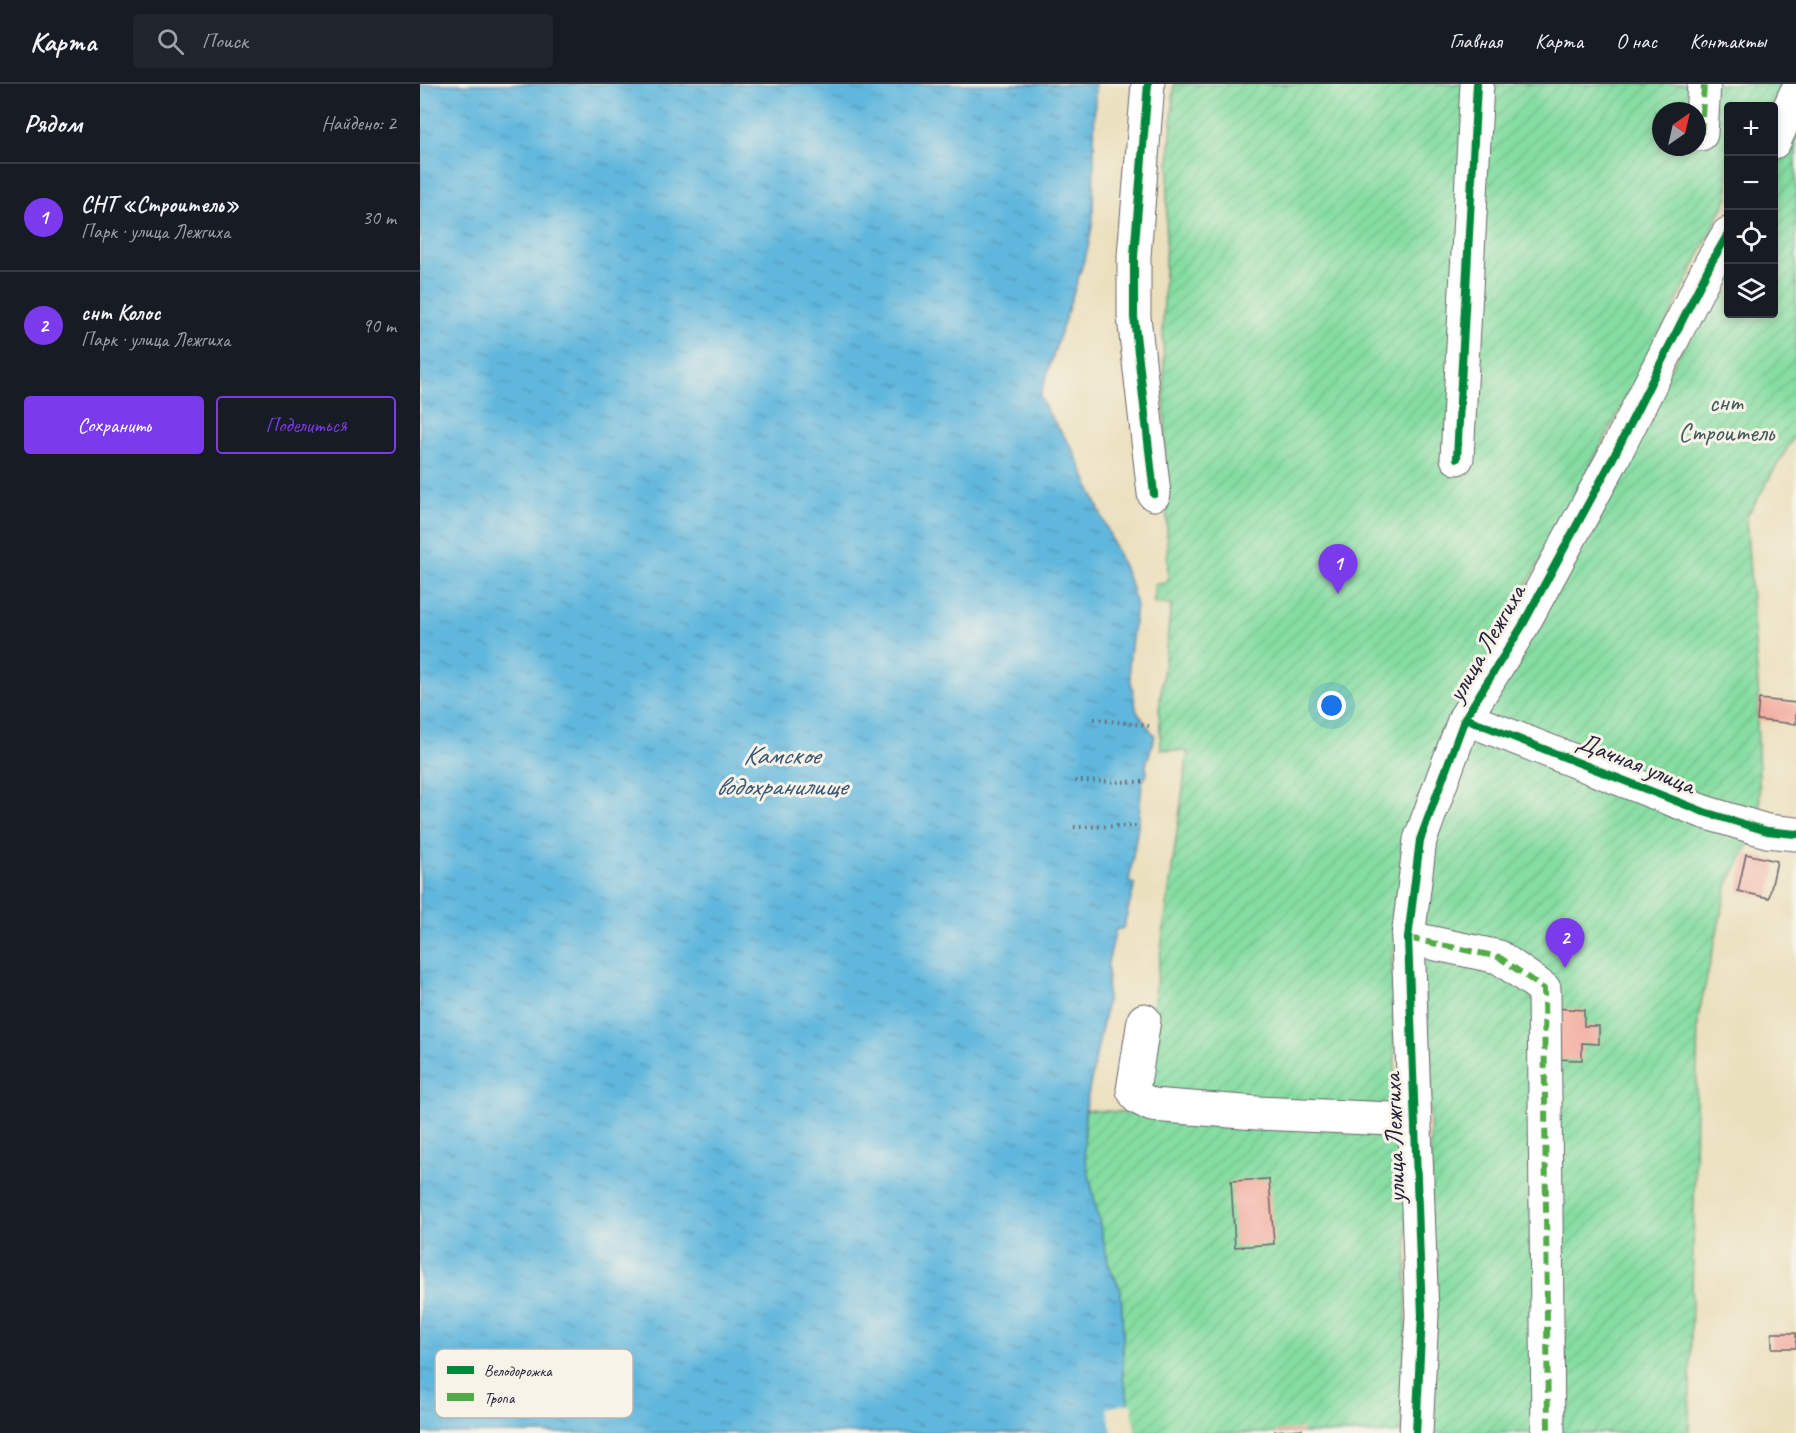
<!DOCTYPE html>
<html lang="ru">
<meta charset="utf-8">
<style>
:root{--surface:#171b24;--page:#20242c;--text:#f1f3f6;--muted:#9ea1a6;--line:#363941;--accent:#7c3aed}
body{margin:0;font-family:Caveat,sans-serif;background:var(--page);color:var(--text)}
.controls{position:absolute;right:18px;top:18px;display:grid;overflow:hidden;border-radius:6px;box-shadow:0 3px 9px #0003}
.controls button{width:54px;height:54px;display:grid;place-items:center;padding:0;border:0;border-bottom:2px solid var(--line);background:var(--surface);color:var(--text);font:30px sans-serif}
.compass{position:absolute;left:1232px;top:18px;width:54px;height:54px;border-radius:50%;background:var(--surface);box-shadow:0 3px 9px #0003;rotate:34deg}
.you{position:absolute;left:912px;top:622px;width:21px;height:21px;margin:-15px;border:4px solid #fff;border-radius:50%;background:#1a73e8;box-shadow:0 0 0 9px #1a73e833}
.badge{display:grid;place-items:center;width:39px;height:39px;border-radius:50%;background:var(--accent);color:#fff;font-size:20px;font-weight:700}
.pin{position:absolute;translate:-50% -50px;filter:drop-shadow(0 2px 3px #0008)}
.pin::after{content:'';position:absolute;top:32px;width:21px;height:18px;background:inherit;clip-path:polygon(0 0,100% 0,50% 100%)}
.list{margin:0;padding:0;list-style:none}
h2{display:flex;justify-content:space-between;align-items:center;height:78px;margin:0;padding:0 24px;font-size:26px}
h2 small{font-size:20px;font-weight:400;color:var(--muted)}
.list li{display:grid;grid-template-columns:39px 1fr auto;gap:18px;align-items:center;box-sizing:border-box;height:108px;padding:0 24px;border-top:2px solid var(--line)}
.list b{display:block;font-size:22px;white-space:nowrap}
.list p{margin:0;font-size:20px;white-space:nowrap;color:var(--muted)}
.list em{font-size:20px;font-style:normal;color:var(--muted)}
.actions{display:flex;gap:12px;padding:18px 24px}
.actions a{flex:1;padding:14px 0;border:2px solid var(--accent);border-radius:6px;text-align:center;font-size:21px;color:var(--accent)}
.actions .main{background:var(--accent);color:#fff}
.icon{flex:none;width:33px;height:33px;fill:none;stroke:currentColor;stroke-width:2;stroke-linecap:round;stroke-linejoin:round}
.map{position:relative;flex:none;width:1376px;height:1349px;overflow:hidden}
header{display:flex;align-items:center;gap:36px;box-sizing:border-box;height:84px;padding:0 30px;background:var(--surface);border-bottom:2px solid var(--line)}
header strong{font-size:28px}
nav{display:flex;gap:33px;margin-inline-start:auto;font-size:21px}
.search{width:420px;height:54px;background:var(--page);display:flex;align-items:center;gap:15px;box-sizing:border-box;padding:0 21px;border-radius:6px;color:var(--muted);font-size:22px}
main{display:flex}
aside{flex:1;background:var(--surface)}
.map>svg:first-child{display:block}
.garden{fill:url(#garden-furrows);stroke:#54806e;stroke-width:1.5;fill-rule:evenodd}
.water{fill:url(#water-ripples);stroke:#426c8c;stroke-width:1.5}
.pier{fill:#ebe0be}
.building{fill:#f3aea0}
.lines{fill:none;stroke-linecap:round;stroke-linejoin:round}
.minor-casing{stroke:#686469;stroke-width:35}
.path{stroke:#686469;stroke-width:4;stroke-dasharray:1.5 4.5;stroke-linecap:butt}
.minor{stroke:#fff;stroke-width:33}
.quiet{stroke:#53aa46;stroke-width:6;stroke-dasharray:12 6;stroke-linecap:butt}
.cycleway-casing{stroke:#f7f3e8;stroke-width:11}
.cycleway{stroke:#00873e;stroke-width:8}
.labels{text-anchor:middle;dominant-baseline:central;stroke-width:6;stroke-linejoin:round;paint-order:stroke}
.park-label{font-size:26px;fill:#405a5a;stroke:#f7f3e8}
.street-label{font-size:26px;fill:#22223b;stroke:#f7f3e8}
.water-label{font-size:27px;font-style:italic;fill:#385674;stroke:#f7f3e8}
.key{fill:#f7f3e8;stroke:#b7b4b4;stroke-width:1.5}
.key-label{font-size:16px;fill:#22223b}
</style>
<header>
<strong>Карта</strong>
<div class="search"><svg class="icon" aria-label="search" viewBox="0 0 24 24"><circle cx="10" cy="10" r="6"/><path d="M15 15l6 6"/></svg>Поиск</div>
<nav><a>Главная</a><a>Карта</a><a>О нас</a><a>Контакты</a></nav>
</header>
<main>
<aside>
<h2>Рядом<small>Найдено: 2</small></h2>
<ul class="list">
<li><span class="badge">1</span><div><b>СНТ «Строитель»</b><p>Парк · улица Лежгиха</p></div><em>30 m</em></li>
<li><span class="badge">2</span><div><b>снт Колос</b><p>Парк · улица Лежгиха</p></div><em>90 m</em></li>
</ul>
<div class="actions"><a class="main">Сохранить</a><a>Поделиться</a></div>
</aside>
<div class="map">
<svg width="1376" height="1349" viewBox="0 0 1376 1349">
<defs>
<pattern id="garden-furrows" width="10" height="10" patternUnits="userSpaceOnUse" patternTransform="scale(1.5)"><rect width="10" height="10" fill="#85dda1"/><path d="M-1 1l2-2M0 10L10 0M9 11l2-2" fill="none" stroke="#73bd8c"/></pattern>
<pattern id="water-ripples" width="26" height="14" patternUnits="userSpaceOnUse" patternTransform="scale(1.5)"><rect width="26" height="14" fill="#61b7dd"/><path d="M2 4q2-2 4 0t4 0M15 11q2-2 4 0t4 0" fill="none" stroke="#5094b4"/></pattern>
</defs>
<rect width="100%" height="100%" fill="#f7f3e8"/>
<filter id="ink" filterUnits="userSpaceOnUse"><feTurbulence type="fractalNoise" baseFrequency=".0167" numOctaves="2"/><feDisplacementMap in="SourceGraphic" scale="12" xChannelSelector="R" yChannelSelector="G"/><feConvolveMatrix kernelMatrix="1 2 1 2 8 2 1 2 1" color-interpolation-filters="sRGB"/></filter>
<filter id="wash" filterUnits="userSpaceOnUse"><feTurbulence type="fractalNoise" baseFrequency=".008" numOctaves="4" result="noise"/><feDisplacementMap in="SourceGraphic" scale="24" xChannelSelector="R" yChannelSelector="G"/><feGaussianBlur stdDeviation="1.35" result="paint"/><feColorMatrix in="noise" values="0 0 0 0 0 0 0 0 0 0 0 0 0 0 0 0 0 1.4 0 .05"/><feComposite in="paint" operator="in"/></filter>
<g filter="url(#wash)">
<rect width="100%" height="100%" fill="#ebe0be"/>
<g class="garden">
<path d="M754,0H1363L1352,22H1308V112L1251,230L1036,635L972,875L976,1022L742,1019L722,1004L768,668L741,665L739,626L751,521L734,519V501L748,498L743,243L747,116ZM1241,27H1277V63H1241Z"/>
<polygon points="1376,44 1376,349 1326,434 1339,615 1337,636 1341,749 1327,764 1308,799 1278,933 1269,1349 1011,1349 1010,968 997,836 1014,747 1073,606 1308,181 1308,230 1354,230 1354,89"/>
<polygon points="665,1026 988,1043 986,1240 981,1349 716,1349 703,1294 703,1250 701,1206 689,1182 664,1068"/>
</g>
<polygon class="water" points="0,0 675,0 673,137 668,164 620,312 627,327 654,367 711,501 716,522 709,579 711,598 717,628 735,652 726,681 727,690 722,698 718,742 709,798 715,800 703,845 696,845 688,879 687,918 665,1026 664,1068 689,1182 701,1206 703,1250 703,1294 716,1349 0,1349"/>
<polygon class="pier" points="711,1319 716,1349 692,1349 687,1324"/>
<g id="blocks">
<g class="building">
<polygon points="1339,615 1376,619 1376,640 1337,636"/>
<polygon points="1326,770 1357,777 1349,814 1318,807"/>
<polygon points="1134,924 1164,926 1164,942 1179,942 1179,960 1162,959 1162,976 1132,975"/>
<polygon points="849,1095 854,1160 815,1163 811,1097"/>
<rect x="1352" y="1249" width="24" height="15"/>
<polygon points="882,1345 882,1349 855,1349 855,1347"/>
</g>
</g>
</g>
<g filter="url(#ink)">
<use href="#blocks" fill-opacity="0" stroke="#686469" stroke-width="1.5"/>
<g class="lines">
<g class="minor-casing">
<g id="minor">
<polyline points="728,0 714,172 714,233 734,410"/>
<polyline points="1281,50 1284,0"/>
<polyline points="1354,58 1376,9"/>
<polyline points="1037,374 1057,0"/>
<polyline points="1045,634 1284,728 1347,747 1376,750"/>
<polyline points="988,854 1079,873 1124,905 1128,1349"/>
<polyline points="724,936 713,1006 718,1014 732,1021 837,1029 994,1036"/>
<polyline points="996,1349 1002,1231 988,854 1000,756 1045,634 1102,542 1192,376 1291,179 1308,150"/>
</g>
</g>
<g class="path">
<polyline points="674,635 729,642"/>
<polyline points="655,697 722,698"/>
<polyline points="654,743 718,742"/>
</g>
<use href="#minor" class="minor"/>
<g class="quiet">
<polyline points="1281,50 1284,0"/>
<polyline points="988,854 1079,873 1124,905 1128,1349"/>
</g>
<g class="cycleway-casing">
<g id="cycleway">
<polyline points="728,0 714,172 714,233 734,410"/>
<polyline points="1037,374 1057,0"/>
<polyline points="1045,634 1284,728 1347,747 1376,750"/>
<polyline points="996,1349 1002,1231 988,854 1000,756 1045,634 1102,542 1192,376 1291,179 1308,150"/>
</g>
</g>
<use href="#cycleway" class="cycleway"/>
</g>
</g>
<g class="labels">
<g class="park-label">
<text x="1306" y="318">снт<tspan x="1306" dy="30">Строитель</tspan></text>
</g>
<g class="street-label">
<text transform="translate(1066 559) rotate(-60)">улица Лежгиха</text>
<text transform="translate(1216 679) rotate(22)">Дачная улица</text>
<text transform="translate(974 1054) rotate(-92)">улица Лежгиха</text>
</g>
<g class="water-label">
<text x="361" y="671">Камское<tspan x="361" dy="31">водохранилище</tspan></text>
</g>
</g>
<rect x="15" y="1265" width="198" height="69" rx="9" class="key"/>
<rect x="27" y="1282" width="27" height="8" fill="#00873e"/>
<rect x="27" y="1309" width="27" height="8" fill="#53aa46"/>
<g class="key-label">
<text x="64" y="1292">Велодорожка</text>
<text x="64" y="1319">Тропа</text>
</g>
</svg>
<div class="controls">
<button>+</button>
<button>−</button>
<button><svg class="icon" aria-label="locate" viewBox="0 0 24 24"><circle cx="12" cy="12" r="6"/><path d="M12 2v4M12 18v4M2 12h4M18 12h4"/></svg></button>
<button><svg class="icon" aria-label="layers" viewBox="0 0 24 24"><path d="M12 4l9 5-9 5-9-5zM3 14l9 5 9-5"/></svg></button>
</div>
<svg class="compass" viewBox="-18 -18 36 36"><path d="M0-13l5 13h-10z" fill="#e53935"/><path d="M0 13l5-13h-10z" fill="#9ea1a6"/></svg>
<div class="you"></div>
<div class="pin badge" style="left:918px;top:510px">1</div>
<div class="pin badge" style="left:1145px;top:884px">2</div>
</div>
</main>
